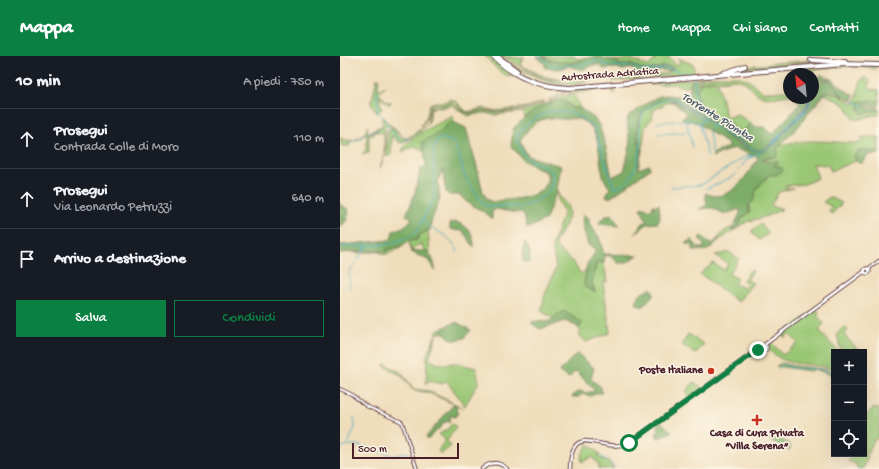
<!DOCTYPE html>
<html lang="it">
<meta charset="utf-8">
<style>
:root{--surface:#171b24;--page:#242831;--text:#f1f3f6;--muted:#9ea1a6;--line:#363941;--accent:#0b8043}
body{margin:0;font-family:"Gochi Hand",sans-serif;background:var(--page);color:var(--text)}
.controls{position:absolute;right:12px;bottom:12px;display:grid;overflow:hidden;border-radius:0px;box-shadow:0 4px 16px #0002}
.controls button{width:36px;height:36px;display:grid;place-items:center;padding:0;border:0;border-bottom:1px solid var(--line);background:var(--surface);color:var(--text);font:20px sans-serif}
.compass{position:absolute;left:443px;top:12px;width:36px;height:36px;border-radius:50%;background:var(--surface);box-shadow:0 4px 16px #0002;rotate:333deg}
.scale{position:absolute;left:12px;bottom:10px;width:107px;box-sizing:border-box;padding-left:4px;border:2px solid #4a1f2b;border-top:0;font-size:11px;line-height:14px;white-space:nowrap;color:#4a1f2b;-webkit-text-stroke:3px #fcf5e5;paint-order:stroke}
.stop{position:absolute;width:12px;height:12px;margin:-9px;border:3px solid #0b8043;border-radius:50%;background:#fff}
.stop.end{background:#0b8043;border-color:#fff;box-shadow:0 1px 4px #0008}
.list{margin:0;padding:0;list-style:none}
h2{display:flex;justify-content:space-between;align-items:center;height:52px;margin:0;padding:0 16px;font-size:17px}
h2 small{font-size:13px;font-weight:400;color:var(--muted)}
.list li{display:grid;grid-template-columns:26px 1fr auto;gap:12px;align-items:center;box-sizing:border-box;height:60px;padding:0 16px;border-top:1px solid var(--line)}
.list b{display:block;font-size:15px;white-space:nowrap}
.list p{margin:0;font-size:13px;white-space:nowrap;color:var(--muted)}
.list em{font-size:13px;font-style:normal;color:var(--muted)}
.actions{display:flex;gap:8px;padding:12px 16px}
.actions a{flex:1;padding:9px 0;border:1px solid var(--accent);border-radius:0px;text-align:center;font-size:14px;color:var(--accent)}
.actions .main{background:var(--accent);color:#fff}
.icon{flex:none;width:22px;height:22px;fill:none;stroke:currentColor;stroke-width:2;stroke-linecap:round;stroke-linejoin:round}
.map{position:relative;flex:none;width:539px;height:413px;overflow:hidden}
header{display:flex;align-items:center;gap:24px;box-sizing:border-box;height:56px;padding:0 20px;background:var(--accent);color:#fff}
header strong{font-size:19px}
nav{display:flex;gap:22px;margin-inline-start:auto;font-size:14px}
main{display:flex}
aside{flex:1;background:var(--surface)}
.map>svg:first-child{display:block}
.green{fill:#9ac775;stroke:#727350}
.forest{fill:#7bac66;stroke:#626648}
.water{fill:#42abc2;stroke:#466576}
.lines{fill:none;stroke-linecap:round;stroke-linejoin:round}
.stream{stroke:#42abc2;stroke-width:1}
.tertiary-casing{stroke:#633c41;stroke-width:4}
.secondary-casing{stroke:#633c41;stroke-width:4.5}
.motorway-casing{stroke:#633c41;stroke-width:6}
.tertiary{stroke:#fff;stroke-width:2}
.secondary{stroke:#fff;stroke-width:2.5}
.motorway{stroke:#fff;stroke-width:4}
.route{stroke:#0b8043;stroke-width:5}
.poi-dot{fill:#c8321e;stroke:#fcf5e5;stroke-width:1.5}
.labels{text-anchor:middle;dominant-baseline:central;stroke-width:3;stroke-linejoin:round;paint-order:stroke}
.street-label{font-size:11px;fill:#4a1f2b;stroke:#fcf5e5}
.poi-label{font-size:11px;font-weight:bold;fill:#4a1f2b;stroke:#fcf5e5;text-anchor:end}
.water-label{font-size:12px;font-style:italic;fill:#475767;stroke:#fcf5e5}
</style>
<header>
<strong>Mappa</strong>
<nav><a>Home</a><a>Mappa</a><a>Chi siamo</a><a>Contatti</a></nav>
</header>
<main>
<aside>
<h2>10 min<small>A piedi · 750 m</small></h2>
<ul class="list">
<li><svg class="icon" aria-label="ahead" viewBox="0 0 24 24"><path d="M12 20V5M6 11l6-6 6 6"/></svg><div><b>Prosegui</b><p>Contrada Colle di Moro</p></div><em>110 m</em></li>
<li><svg class="icon" aria-label="ahead" viewBox="0 0 24 24"><path d="M12 20V5M6 11l6-6 6 6"/></svg><div><b>Prosegui</b><p>Via Leonardo Petruzzi</p></div><em>640 m</em></li>
<li><svg class="icon" aria-label="arrive" viewBox="0 0 24 24"><path d="M6 21V4h12l-3 4 3 4H6"/></svg><div><b>Arrivo a destinazione</b></div></li>
</ul>
<div class="actions"><a class="main">Salva</a><a>Condividi</a></div>
</aside>
<div class="map">
<svg width="539" height="413" viewBox="0 0 539 413">
<rect width="100%" height="100%" fill="#fcf5e5"/>
<filter id="ink" filterUnits="userSpaceOnUse"><feTurbulence type="fractalNoise" baseFrequency=".025" numOctaves="2"/><feDisplacementMap in="SourceGraphic" scale="8" xChannelSelector="R" yChannelSelector="G"/><feConvolveMatrix kernelMatrix="1 2 1 2 8 2 1 2 1" color-interpolation-filters="sRGB"/></filter>
<filter id="wash" filterUnits="userSpaceOnUse"><feTurbulence type="fractalNoise" baseFrequency=".012" numOctaves="4" result="noise"/><feDisplacementMap in="SourceGraphic" scale="16" xChannelSelector="R" yChannelSelector="G"/><feGaussianBlur stdDeviation="0.9" result="paint"/><feColorMatrix in="noise" values="0 0 0 0 0 0 0 0 0 0 0 0 0 0 0 0 0 1.4 0 .05"/><feComposite in="paint" operator="in"/></filter>
<g filter="url(#wash)">
<rect width="100%" height="100%" fill="#efddbb"/>
<g class="green">
<polygon points="145,0 151,0 162,10 208,32 233,33 208,44 225,36 207,34 169,19 170,22 157,13"/>
<path d="M159,0H162C179,15 203,25 225,26C233,26 243,24 250,24C223,40 180,16 159,0Z"/>
<polygon points="164,0 179,2 184,0 180,9 206,21 222,24 210,23 194,18"/>
<path d="M203,0H234L236,3L244,2L246,3C233,8 215,8 203,0Z"/>
<polygon points="314,0 329,1 334,7 338,9 340,5 338,2 354,9 354,18 273,25 271,23 329,17 328,15 331,15 333,11 327,10 306,14 290,8 279,9 277,5 291,3 308,10 315,4"/>
<path d="M477,4L479,5L401,13C410,8 422,10 432,7Z"/>
<polygon points="505,9 536,10 535,13 511,10 479,13 465,18 457,18 467,13"/>
<path d="M381,20H395L407,23L423,36L446,35L449,33V39C442,40 430,43 423,41C407,34 413,24 390,23L388,25L385,24L362,25L356,22Z"/>
<path d="M526,21L530,25L529,32L539,34V45L532,44L519,46L521,58L539,54V59C530,58 522,65 514,63L505,49L485,38L475,49C483,25 499,40 512,47H515L521,24Z"/>
<polygon points="37,22 39,22 38,34 46,30 39,37 46,45 52,46 49,49 39,40 42,53 37,57 31,48"/>
<polygon points="355,23 346,32 335,28 310,29 313,26"/>
<path d="M386,25L377,26L386,60L389,61L397,58L411,67L401,78C395,76 394,71 390,68C386,65 382,65 378,63C367,57 352,42 359,30L357,26Z"/>
<polygon points="275,30 275,37 272,37 272,33 266,32 226,39 238,33"/>
<polygon points="234,38 240,52 232,52 229,47 208,48 209,46 224,39 226,41"/>
<path d="M328,42C338,43 344,49 353,54C376,67 395,88 422,94L429,90L431,91L424,96L413,95L381,77L365,64L336,45L332,44L314,54L312,62L305,71L302,95C297,85 295,65 303,56C309,49 320,45 328,42Z"/>
<path d="M110,43L116,45L127,56L143,52L154,55L188,51L205,45L185,53L158,56L142,54L130,57L124,55L113,45L102,49L93,48C86,54 90,63 81,70L87,60L89,49C96,43 101,49 110,43Z"/>
<path d="M111,46L124,56L130,58L142,55L158,57L185,55L205,47L207,49L185,62L183,56L154,59L144,57L128,60L112,49L101,52L97,50L91,53C90,58 91,61 89,65C84,74 69,85 59,87L52,79L51,99L46,101L48,73L52,72L61,81L68,82L87,68L91,51L102,50Z"/>
<path d="M113,60L114,66L111,65C106,69 103,73 98,77C91,83 81,82 84,95L74,90L62,96C66,81 99,67 113,60Z"/>
<path d="M42,61C48,67 55,72 62,79L50,70L43,71L45,73C46,86 46,100 40,112L44,99V77L34,76V79H29V97L22,98L26,94L27,79L43,71L10,86L9,90H2L0,82C12,88 24,82 28,70L27,77L43,69Z"/>
<path d="M521,81H539V95L518,97L515,100L516,105L491,115L488,109L473,108L478,122L465,128L445,130V132H453L439,136L431,148L436,152H442L441,154L419,163L408,165L378,185V182L383,176L392,171V175L401,166L402,162L409,157C408,138 425,124 436,112L427,104H422L425,102H432L439,90C466,81 490,87 520,87L522,85Z"/>
<path d="M217,134C218,142 224,144 227,150C234,161 220,176 215,187L216,191L233,206L241,218L247,212L245,231L252,235L255,234L252,227L256,208L260,205L262,208L264,207L267,226H263L270,277L246,286L238,278L241,277L238,271H240L239,265L232,260L218,259L213,262L201,255L205,238L216,212L212,190L224,157L218,145Z"/>
<polygon points="490,141 502,147 492,158 489,156 492,151 483,146"/>
<polygon points="421,168 429,177 419,184 411,175"/>
<path d="M88,175L90,197L84,195L81,187L71,194L75,198L71,196L69,185L77,184C79,179 82,175 88,175Z"/>
<polygon points="64,188 61,192 45,199 39,196 15,197 47,195 48,193"/>
<polygon points="389,196 399,203 389,218 397,222 394,228 405,232 407,227 403,225 410,214 413,215 407,224 413,227 398,246 360,218 373,207 384,214 388,208 375,199"/>
<path d="M476,253L480,257L477,259L484,268L480,272V276L499,296H494V314C469,304 448,314 428,293L430,285L443,299L458,287L449,278L445,282L442,278Z"/>
<polygon points="504,270 508,274 504,279 520,296 507,296 500,292 497,278"/>
<polygon points="98,273 100,273 103,277 98,277 96,280 89,303 98,308 117,307 136,312 139,326 125,350 106,324 103,328 88,325 86,328 87,299"/>
<polygon points="348,278 364,288 355,298 342,289"/>
<path d="M442,307C459,313 477,309 494,317V320L475,313L470,315L436,310Z"/>
<polygon points="46,308 60,316 74,333 89,335 123,352 89,337 73,334 62,320 43,309"/>
<polygon points="354,326 363,332 350,341 346,335"/>
<polygon points="533,352 539,353 539,382 534,384 528,397 524,395 524,362"/>
<polygon points="112,367 116,371 107,385 111,390 101,398 98,395 105,384 99,378 108,373"/>
<polygon points="248,388 260,398 257,400 268,406 274,413 259,413 258,412 259,409 252,401 242,406 241,400"/>
<polygon points="524,397 528,400 523,413 517,412 516,408 508,405 514,398"/>
</g>
<g class="forest">
<polygon points="196,0 203,0 209,4 233,7 255,0 277,5 279,9 290,8 306,14 327,10 334,13 328,15 321,14 306,18 298,17 291,12 283,14 277,12 264,13 262,12 263,9 254,9 242,14 229,10 219,13 205,12 205,8"/>
<path d="M481,19C497,23 500,33 514,39L513,45L503,40L489,23H481L473,31V25Z"/>
<path d="M355,23L362,28L357,33L358,43L367,54L377,63L389,66L394,74L401,78L411,67L416,71H424L432,78L460,48L456,42H468V47L438,83L422,94H416L386,77L367,62L336,43L328,42L315,47L302,56L298,68V83L302,95L298,113L309,109L310,113L270,142L266,140L270,132C253,114 268,76 241,64C234,61 227,64 220,63C200,59 190,69 180,85L188,100L221,110L217,134L206,163L189,172L187,171L184,159L181,156L176,157L156,153L152,156V163C144,153 127,150 120,139H109L106,136L102,113L98,126L100,143L91,166L90,174L79,179L77,184L70,185L58,191L48,193L46,196L37,194L0,197V189L51,184L53,175C62,171 66,171 72,162L66,159C73,144 78,129 80,113L86,110V107L82,86L98,77L111,65L126,72L136,107L143,136L147,143L152,146C169,142 212,145 207,117L184,105L171,90L173,73C183,61 208,43 223,44L232,52H240L254,62L259,69L265,87L272,121L284,115L290,90L287,64L289,59C300,53 309,44 320,40C329,37 340,43 349,38L351,26Z"/>
<path d="M483,24H489L504,42L494,36H488L482,39L459,70L437,92L438,97L436,101L423,102L422,104L429,106L437,105L438,107L434,109L442,112L443,115L437,119H429L417,132L413,146L409,148V157L402,162L399,170L392,175L400,157V153L385,158L372,152L359,153L367,149L365,137C391,149 405,120 419,102L394,92L372,101L374,97L388,91V88L356,66L345,65L342,61L347,60V58L333,46H327L336,45C345,52 355,57 365,63C382,75 401,96 423,96L437,86L448,72L468,52L469,42H473V32Z"/>
<polygon points="532,44 539,45 539,50 524,49 524,51 539,52 539,54 521,58 518,46"/>
<polygon points="527,93 530,95 539,95 539,98 528,99 521,108 516,105 514,99 518,97 517,95"/>
<polygon points="0,148 9,154 7,164 0,172"/>
<polygon points="319,148 320,162 318,167 307,168 295,178 303,167 307,165 300,152 305,151 310,154 314,151 312,150 314,149 316,150"/>
<polygon points="272,158 279,170 258,168 264,161"/>
<path d="M243,159L249,162V167L259,181L264,198L298,199L286,207H278C274,203 271,198 265,200L264,207L257,205L252,227L255,236L245,231L244,228L247,208L255,196V193L248,189C246,179 240,170 243,159Z"/>
<path d="M115,166C127,168 135,179 134,191L122,174L119,175L110,173V167Z"/>
<polygon points="362,180 368,187 373,187 378,182 378,185 368,194 353,195 353,189 346,188 351,183 359,192 363,192 364,189 359,182"/>
<polygon points="185,185 190,196 190,205 188,207 183,205 182,198"/>
<path d="M71,194C75,195 84,195 87,195C91,197 96,210 95,215L88,204L75,198Z"/>
<polygon points="309,233 312,233 314,238 302,251 296,248 299,239"/>
<path d="M224,255L242,267L241,269L238,271L225,265L200,273L191,267L195,265C214,268 209,262 224,255Z"/>
<polygon points="116,266 131,274 124,282 113,285 100,273"/>
<polygon points="237,297 254,312 251,323 261,331 262,337 257,337 251,340 242,338 239,341 232,341 235,337 241,335 244,337 255,335 236,315 229,322 219,316"/>
<polygon points="114,348 119,350 116,353 118,357 115,361 110,360 110,365 102,367 102,370 88,383 86,381"/>
<polygon points="321,366 332,376 318,382 316,378 319,374 316,370"/>
<polygon points="431,379 450,388 450,393 449,394 429,384"/>
</g>
<path class="water" d="M468,42L470,44C469,57 455,64 447,73C442,78 438,85 433,90H429L467,50Z"/>
<g class="lines">
<g class="stream">
<polyline points="199,0 210,9 217,10 240,9 257,5 267,9 283,11 290,10 305,15 328,12 351,19"/>
<polyline points="354,23 356,43 366,62"/>
<polyline points="37,35 38,57 44,61 48,70"/>
<polyline points="513,46 516,46 524,51"/>
<polyline points="364,63 360,66 360,71 368,100"/>
<polyline points="316,67 345,64"/>
<polyline points="49,72 60,84"/>
<polyline points="349,76 352,91"/>
<polyline points="27,78 40,71 48,70"/>
<polyline points="318,78 349,76 346,64 360,68"/>
<polyline points="62,85 69,82"/>
<polyline points="10,86 17,84 25,79"/>
<polyline points="372,97 369,75 373,69"/>
<polyline points="331,131 361,129 406,100 417,100 421,96"/>
<polyline points="366,133 394,120 408,102 413,101"/>
<path d="M83,164C95,178 110,176 118,196"/>
<path d="M0,191L49,188L69,181L77,175L95,139L93,100L96,85L102,82L115,87L125,121L145,150L182,151L196,145L209,136L213,123L212,116L210,113L188,103L183,97L177,85V80L184,71L196,61L212,55L231,57L245,64L254,72L274,132C291,130 298,108 300,93C302,82 297,67 304,56C306,53 315,48 319,46C326,43 330,41 337,44L384,77L415,95H422L429,91"/>
<polyline points="9,216 27,190"/>
<polyline points="9,218 10,233"/>
<path d="M438,312L443,309C459,316 479,309 494,318"/>
<polyline points="8,388 15,371 14,361"/>
<polyline points="0,392 8,389 16,389 34,393 53,400 69,396"/>
<polyline points="260,400 271,407 275,411"/>
</g>
</g>
</g>
<g filter="url(#ink)">
<g class="lines">
<g class="tertiary-casing">
<polyline id="tertiary" points="0,333 11,338 26,350 62,366 77,413"/>
</g>
<g class="secondary-casing">
<g id="secondary">
<circle cx="527" cy="215" r="2.5"/>
<polyline points="528,213 539,205"/>
<polyline points="424,289 525,215"/>
<circle cx="424" cy="292" r="2.5"/>
<path d="M142,413C151,405 159,405 167,413"/>
<path d="M230,413C231,362 262,399 289,387L421,291"/>
</g>
</g>
<g class="motorway-casing">
<g id="motorway">
<path d="M153,0C173,21 201,31 230,32L504,8L539,9"/>
<polyline points="157,0 177,15"/>
<polyline points="471,4 505,6"/>
<polyline points="384,17 405,10"/>
</g>
</g>
<use href="#tertiary" class="tertiary"/>
<use href="#secondary" class="secondary"/>
<use href="#motorway" class="motorway"/>
</g>
</g>
<g class="lines" filter="url(#ink)">
<polyline class="route" points="289,387 418,294"/>
</g>
<g class="poi-dot">
<circle cx="371" cy="315" r="4"/>
<path d="M415 358h4v4h4v4h-4v4h-4v-4h-4v-4h4z"/>
</g>
<g class="labels">
<g class="street-label">
<text transform="translate(270 19) rotate(-4)">Autostrada Adriatica</text>
</g>
<g class="poi-label">
<text x="363" y="315">Poste Italiane</text>
<text x="417" y="378" text-anchor="middle">Casa di Cura Privata<tspan x="417" dy="13">“Villa Serena”</tspan></text>
</g>
<g class="water-label">
<text transform="translate(377 62) rotate(32)">Torrente Piomba</text>
</g>
</g>
</svg>
<div class="controls">
<button>+</button>
<button>−</button>
<button><svg class="icon" aria-label="locate" viewBox="0 0 24 24"><circle cx="12" cy="12" r="6"/><path d="M12 2v4M12 18v4M2 12h4M18 12h4"/></svg></button>
</div>
<svg class="compass" viewBox="-18 -18 36 36"><path d="M0-13l5 13h-10z" fill="#e53935"/><path d="M0 13l5-13h-10z" fill="#9ea1a6"/></svg>
<div class="scale">500 m</div>
<div class="stop" style="left:289px;top:387px"></div>
<div class="stop end" style="left:418px;top:294px"></div>
</div>
</main>
